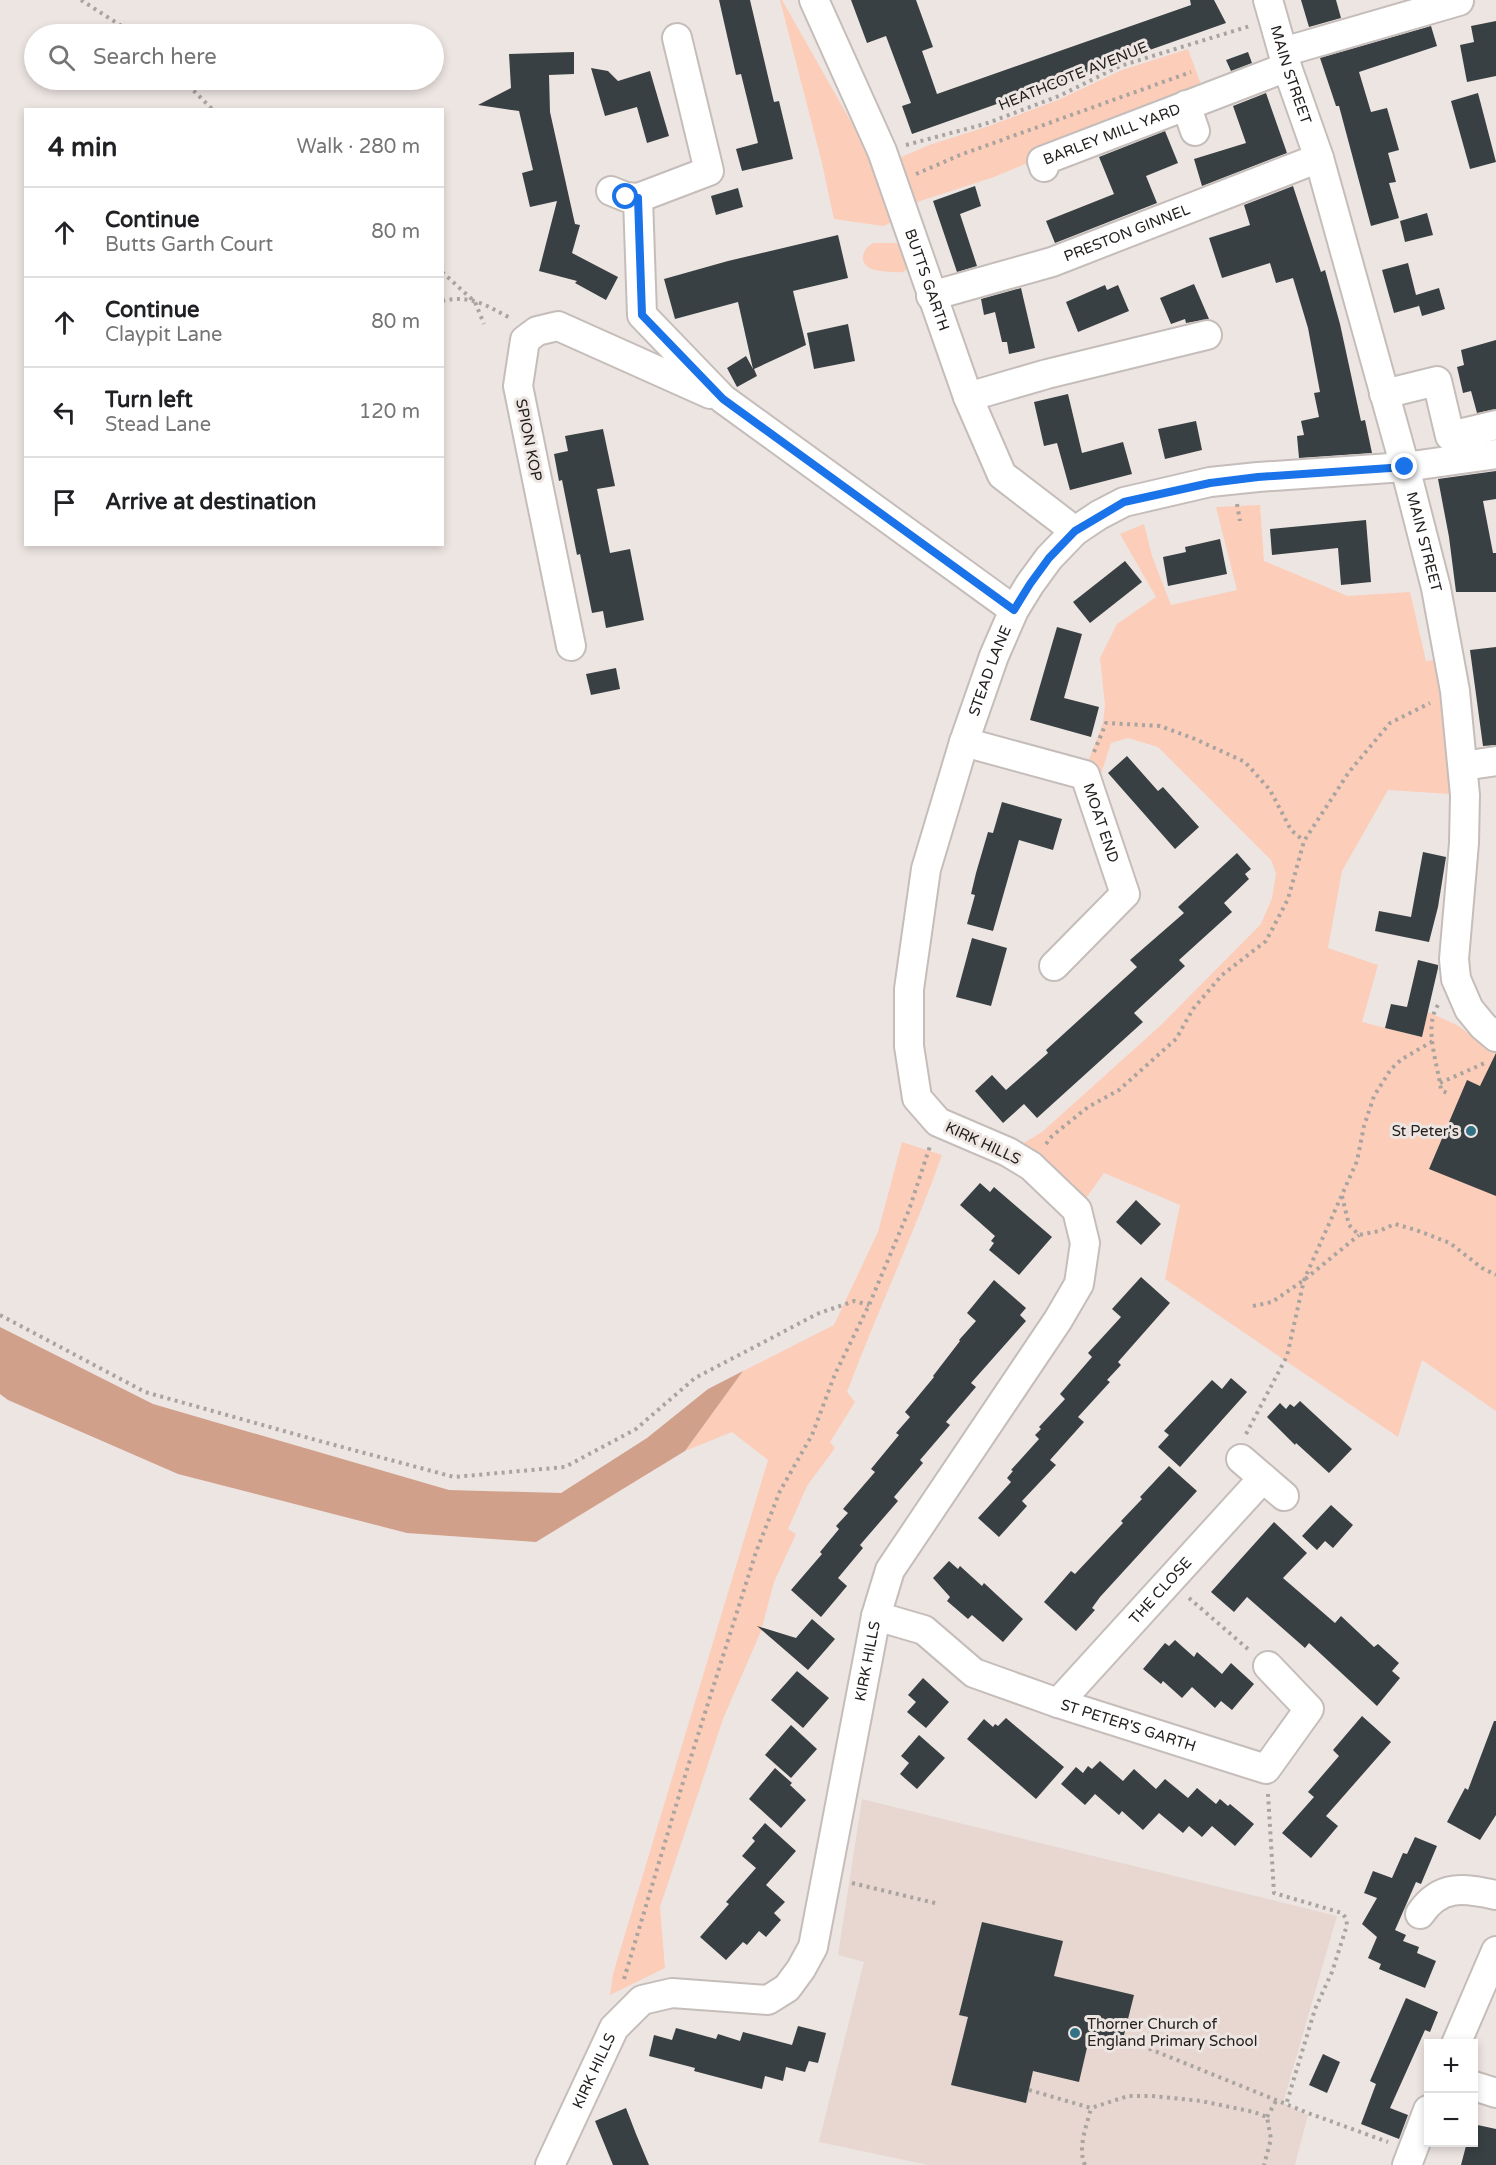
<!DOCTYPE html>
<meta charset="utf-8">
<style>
:root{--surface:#fff;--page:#f2f2f2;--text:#202124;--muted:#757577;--line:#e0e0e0}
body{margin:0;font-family:"Varela Round",sans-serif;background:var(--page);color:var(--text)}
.controls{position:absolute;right:18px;bottom:18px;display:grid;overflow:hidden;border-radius:0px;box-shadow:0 3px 9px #0003}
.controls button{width:54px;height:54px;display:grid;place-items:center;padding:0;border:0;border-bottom:2px solid var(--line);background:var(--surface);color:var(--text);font:30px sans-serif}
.stop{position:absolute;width:18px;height:18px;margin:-14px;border:4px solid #1a73e8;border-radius:50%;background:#fff}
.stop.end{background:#1a73e8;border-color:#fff;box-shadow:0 2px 6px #0008}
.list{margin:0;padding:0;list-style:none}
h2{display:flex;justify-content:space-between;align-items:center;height:78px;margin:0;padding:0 24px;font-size:26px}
h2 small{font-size:20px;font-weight:400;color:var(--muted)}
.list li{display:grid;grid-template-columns:39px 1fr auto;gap:18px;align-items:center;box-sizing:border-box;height:90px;padding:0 24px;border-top:2px solid var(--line)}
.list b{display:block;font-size:22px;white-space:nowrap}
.list p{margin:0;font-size:20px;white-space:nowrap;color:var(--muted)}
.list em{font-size:20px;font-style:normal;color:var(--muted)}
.icon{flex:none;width:33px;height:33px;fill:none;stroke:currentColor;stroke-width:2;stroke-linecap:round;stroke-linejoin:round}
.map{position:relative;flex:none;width:1496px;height:2165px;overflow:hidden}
.search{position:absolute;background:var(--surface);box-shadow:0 3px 9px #0003;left:24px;top:24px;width:420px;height:66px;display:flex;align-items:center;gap:15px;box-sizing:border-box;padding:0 21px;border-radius:33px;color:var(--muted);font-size:22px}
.panel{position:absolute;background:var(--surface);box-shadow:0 3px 9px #0003;left:24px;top:108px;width:420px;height:438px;border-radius:0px}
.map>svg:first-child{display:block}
.built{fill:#e7d7d0}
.green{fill:#fccdb9}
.forest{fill:#d1a08b}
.building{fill:#394043}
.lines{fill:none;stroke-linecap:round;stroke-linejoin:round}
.minor-casing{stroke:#c5bdba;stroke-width:32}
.path{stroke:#aaa4a1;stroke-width:4;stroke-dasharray:3 4.5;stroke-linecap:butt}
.minor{stroke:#fff;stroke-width:28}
.route{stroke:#1a73e8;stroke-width:8}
.poi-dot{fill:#327186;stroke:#ede5e2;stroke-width:2}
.labels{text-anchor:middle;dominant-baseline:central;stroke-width:6;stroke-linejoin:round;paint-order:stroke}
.street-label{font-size:15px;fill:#23201e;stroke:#ede5e2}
.poi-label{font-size:15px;fill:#23201e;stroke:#ede5e2;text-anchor:end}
</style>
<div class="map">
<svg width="1496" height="2165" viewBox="0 0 1496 2165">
<rect width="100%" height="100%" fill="#ede5e2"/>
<polygon class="built" points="862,1799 1337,1916 1283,2103 1308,2115 1295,2165 928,2165 819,2142 864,1962 838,1955"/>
<g class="green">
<polygon points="780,0 782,0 867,150 895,221 883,226 834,219 822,163"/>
<polygon points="1188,49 1203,90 994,177 914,203 899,158 929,145 989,126 1058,100 1122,70"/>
<path d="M873,243H895L901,245L908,265C907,268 907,271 902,272C896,273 872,271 868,267C858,260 864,248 873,243Z"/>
<path d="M1260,505L1264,561L1348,596L1410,592L1426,661L1436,660L1450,794L1388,790L1342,871L1328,948L1378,965L1362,1022L1422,1037L1428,1012L1457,1025L1496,1053V1411L1422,1360L1398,1437L1165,1279L1180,1205L1104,1173L1084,1201C1067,1175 1047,1161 1022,1144L1042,1132L1161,1025L1261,924L1272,898L1276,873L1271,860L1158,747L1128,738L1111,743L1100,777L1088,762L1103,723L1105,705L1100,658L1117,624L1156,597L1120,534L1144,524L1152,556L1171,605L1237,590L1216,507Z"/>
<path d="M902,1142L942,1155C913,1236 877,1312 847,1392L855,1402L830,1442L835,1448L807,1486L788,1529L796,1534L774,1582L761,1631L723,1719L660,1907L665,1968L610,1995L613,1974L768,1460L732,1432L685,1451L743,1371L834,1325L878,1232Z"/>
</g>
<polygon class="forest" points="0,1327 153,1404 449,1490 561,1493 647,1438 708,1389 743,1371 685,1451 536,1542 407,1533 178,1474 8,1400 0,1394"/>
<g class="building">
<polygon points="719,0 750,0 774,102 779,101 793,159 742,171 736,149 758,143 741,74 736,75"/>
<polygon points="851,0 916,0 933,47 922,51 937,94 1191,5 1190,0 1214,0 1226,23 912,134 902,106 911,103 886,36 867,43"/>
<polygon points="1301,0 1336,0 1341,18 1309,27"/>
<polygon points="1496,21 1496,76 1467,82 1460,45 1474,42 1471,26"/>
<polygon points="1431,26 1437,46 1359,72 1371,112 1387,108 1399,150 1388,153 1396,182 1389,183 1399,218 1371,226 1339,106 1336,106 1320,58"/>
<polygon points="574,52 574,74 549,75 550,112 575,224 580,225 572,253 618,277 606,300 575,283 577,281 539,271 557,201 530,207 522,173 533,170 519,111 478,105 511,88 509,54"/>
<polygon points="1248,52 1252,63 1231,71 1226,60"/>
<polygon points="591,68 608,71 618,81 650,71 669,136 647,143 637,107 605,116"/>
<polygon points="1266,93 1287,153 1202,186 1194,159 1246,143 1233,106"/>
<polygon points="1478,93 1496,162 1470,169 1451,101"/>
<polygon points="1165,131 1178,163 1146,176 1157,203 1055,243 1046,221 1114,194 1099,157"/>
<polygon points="975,186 981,206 960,214 977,266 957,272 933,201"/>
<polygon points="1293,186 1321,272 1325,270 1340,324 1361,421 1365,420 1372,453 1299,458 1297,436 1304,435 1301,421 1319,417 1314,393 1320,392 1308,328 1293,278 1276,283 1270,263 1222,278 1209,238 1250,225 1244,205"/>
<polygon points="738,188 743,207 716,215 711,196"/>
<polygon points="1427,213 1433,235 1405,242 1400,221"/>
<polygon points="838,235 848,278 793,291 806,345 754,369 757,376 737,387 727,368 746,356 753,369 738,302 675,319 664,279 728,261"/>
<polygon points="1408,263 1416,295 1439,288 1445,309 1422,316 1418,302 1419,306 1394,313 1382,270"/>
<polygon points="1194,284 1209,319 1186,323 1185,319 1171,324 1160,298"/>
<polygon points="1105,285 1107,290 1118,285 1129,311 1078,332 1066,302"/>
<polygon points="1021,288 1035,348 1009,354 1007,342 1002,342 995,312 984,315 981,299"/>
<polygon points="848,324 855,361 814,369 807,333"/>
<polygon points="1496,340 1496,409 1477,413 1471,391 1463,393 1457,367 1464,365 1461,350"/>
<polygon points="1068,394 1082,453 1123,442 1132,474 1070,490 1057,443 1044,446 1034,402"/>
<polygon points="1196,421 1202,450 1165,459 1158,429"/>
<polygon points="603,429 615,486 597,489 610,553 630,549 644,620 606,628 603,611 592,613 580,554 577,555 562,480 559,481 554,454 568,451 565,436"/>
<polygon points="1496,471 1496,499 1483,501 1493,553 1496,553 1496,592 1456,592 1449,537 1438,479"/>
<polygon points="1366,520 1371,582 1341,585 1338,548 1272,555 1270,529"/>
<polygon points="1220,539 1227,574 1168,586 1163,557 1186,552 1185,547"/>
<polygon points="1125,561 1142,582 1090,623 1073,602"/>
<polygon points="1057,627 1082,634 1064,698 1099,707 1091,737 1030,720"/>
<polygon points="1496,647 1496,745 1483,746 1470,650"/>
<polygon points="616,668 620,689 591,695 586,674"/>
<polygon points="1127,756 1158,791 1163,787 1199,827 1175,849 1108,773"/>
<polygon points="1002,802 1062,819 1053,850 1019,840 993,931 967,924 975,895 971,894 976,873 988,832 993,833"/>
<polygon points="1423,852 1446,857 1438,907 1429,942 1375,931 1379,911 1411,917"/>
<polygon points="1237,853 1251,869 1245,874 1249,879 1224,903 1232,912 1179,960 1185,966 1134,1013 1143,1022 1037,1118 1024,1104 1003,1123 975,1091 992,1075 1006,1090 1048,1053 1046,1050 1137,967 1130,960 1184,913 1178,907"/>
<polygon points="972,938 1007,948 991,1006 956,997"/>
<polygon points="1418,960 1438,965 1438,968 1422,1037 1385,1028 1391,1004 1407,1007"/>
<polygon points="1496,1053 1496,1196 1429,1169 1467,1080 1480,1086"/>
<polygon points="980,1183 990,1192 994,1187 1052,1237 1019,1275 989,1250 994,1243 991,1241 995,1236 960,1205"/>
<polygon points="1136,1200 1161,1224 1141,1245 1116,1222"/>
<polygon points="1141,1277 1170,1303 1118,1362 1121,1365 1107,1380 1110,1382 1078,1417 1084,1422 1050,1460 1056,1465 1022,1501 1027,1506 999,1537 978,1518 1011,1482 1007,1478 1013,1471 1011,1470 1039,1439 1035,1435 1041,1429 1039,1427 1065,1399 1060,1394 1092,1357 1088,1353 1121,1317 1112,1309"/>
<polygon points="994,1280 1026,1308 1020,1315 1026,1321 971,1383 976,1387 946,1422 950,1425 920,1460 923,1463 894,1497 898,1501 860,1545 863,1548 838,1578 847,1586 821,1617 791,1590 822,1554 820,1552 839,1529 836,1526 848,1513 843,1509 875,1472 871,1469 899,1435 896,1433 910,1417 905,1412 934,1377 933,1376 960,1341 959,1340 976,1321 967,1313"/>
<polygon points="1231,1378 1247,1392 1180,1467 1158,1447 1169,1435 1164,1431 1212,1380 1222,1389"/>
<polygon points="1300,1401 1352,1449 1329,1473 1296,1443 1295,1445 1267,1417 1280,1403 1286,1409 1290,1404 1294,1407"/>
<polygon points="1169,1466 1197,1491 1100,1597 1092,1608 1095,1610 1076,1631 1044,1602 1071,1571 1075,1574 1123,1523 1121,1521 1142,1499 1140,1497"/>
<polygon points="1331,1505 1353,1525 1333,1548 1325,1541 1317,1550 1302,1536"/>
<polygon points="1274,1522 1307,1553 1283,1578 1335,1623 1341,1616 1374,1647 1378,1644 1399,1663 1392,1671 1400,1678 1377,1706 1309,1643 1305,1648 1247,1597 1234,1612 1211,1592"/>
<polygon points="949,1561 958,1569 960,1566 982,1586 984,1583 1023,1619 1003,1642 972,1615 968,1619 947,1601 950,1597 933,1578"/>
<polygon points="812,1619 835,1639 808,1670 757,1626 796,1638"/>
<polygon points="1175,1640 1194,1657 1197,1652 1222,1674 1231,1663 1254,1684 1232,1710 1221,1701 1215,1708 1192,1687 1182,1698 1163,1681 1161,1684 1143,1669 1165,1643 1169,1646"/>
<polygon points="797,1671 829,1698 803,1728 771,1700"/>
<polygon points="923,1678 949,1702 926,1728 907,1712 916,1702 908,1695"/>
<polygon points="1362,1716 1391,1742 1326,1816 1338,1826 1311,1858 1282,1833 1314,1797 1308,1792 1339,1756 1333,1750"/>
<polygon points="1006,1718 1064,1767 1036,1799 967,1739 984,1719 993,1727 995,1724 998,1726"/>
<polygon points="1494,1721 1496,1721 1496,1815 1480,1840 1447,1822 1465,1788 1468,1790"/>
<polygon points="791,1725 817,1749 791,1778 765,1755"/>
<polygon points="919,1735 945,1758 917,1789 900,1774 909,1763 901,1756"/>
<polygon points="1100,1761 1123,1781 1134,1769 1156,1789 1165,1779 1188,1798 1197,1788 1216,1804 1220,1799 1228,1806 1230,1804 1254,1824 1235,1846 1212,1826 1202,1837 1189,1826 1183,1833 1159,1813 1143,1830 1122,1811 1119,1815 1095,1794 1085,1805 1061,1784 1076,1767 1083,1773 1088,1766 1092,1769"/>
<polygon points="775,1768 792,1783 790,1785 806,1800 781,1828 749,1799"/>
<polygon points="765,1823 796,1851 766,1885 785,1902 774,1913 781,1920 766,1937 759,1931 747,1945 743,1942 726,1960 700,1937 729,1904 726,1902 756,1868 742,1856 755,1841 752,1838"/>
<polygon points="1415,1837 1437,1846 1421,1884 1416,1882 1395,1930 1406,1935 1403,1941 1419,1947 1417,1953 1436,1961 1425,1988 1379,1969 1381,1964 1368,1958 1377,1937 1362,1924 1377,1898 1364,1893 1373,1871 1392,1878 1403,1853 1407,1854"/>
<polygon points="982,1922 1063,1941 1054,1976 1134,1995 1122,2043 1090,2035 1079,2082 1033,2071 1026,2103 951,2085 968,2017 959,2015"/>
<polygon points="1406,1998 1438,2012 1430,2032 1425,2030 1390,2108 1408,2115 1399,2139 1361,2124 1376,2084 1370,2081"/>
<polygon points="798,2026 826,2033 818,2063 809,2061 805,2072 786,2067 783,2081 765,2076 762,2089 694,2071 695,2068 649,2056 654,2035 672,2040 676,2028 716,2039 718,2034 740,2041 743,2032 792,2045"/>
<polygon points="1323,2054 1340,2062 1327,2093 1309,2085"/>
<polygon points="626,2108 636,2134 649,2165 613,2165 595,2121"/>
<polygon points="1473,2124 1496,2129 1496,2165 1461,2165 1467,2142 1473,2142"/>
</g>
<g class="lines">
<g class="minor-casing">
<g id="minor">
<path id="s1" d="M814,0L882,151L968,397L1002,475L1075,531"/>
<path id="s2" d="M1268,0L1287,67L1319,158L1405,467L1436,588L1455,691L1465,795L1464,843L1454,959L1456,979L1469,1009L1483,1026L1496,1037"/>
<polyline points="1283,52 1459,1"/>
<polyline points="1186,105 1195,131"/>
<path id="s3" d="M1044,167L1042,161L1287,67"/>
<polyline points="611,191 626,197 638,198 642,315 723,399 1014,610"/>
<polyline points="638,198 709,171 677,38"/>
<path id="s4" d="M931,296L1052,262L1319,158"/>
<polyline points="1384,394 1437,381 1450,436 1496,425"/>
<polyline points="968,397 1047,374 1207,335"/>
<polyline points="571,646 518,386 525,340 537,331 558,326 710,394"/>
<path id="s5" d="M964,742L1085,775L1125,894L1054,966"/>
<polyline points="1463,766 1496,761"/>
<polyline points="1241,1459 1284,1496"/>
<path id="s6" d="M876,1616L924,1630L974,1673L1058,1703L1266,1769L1309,1709L1268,1666"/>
<path id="s7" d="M1058,1703L1263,1478"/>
<path d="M1420,1914C1440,1884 1464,1888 1496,1895"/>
<polyline points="1456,2044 1496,1951"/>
<polyline points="1474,2086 1496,2093"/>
<path id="s8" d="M550,2165L614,2028L642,2000L672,1993L768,2000L787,1988L801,1969L813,1947L876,1616L890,1570L1058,1320L1079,1284L1085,1243L1077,1210L1031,1166L1008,1152L938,1122L917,1098L909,1046V989L926,869L964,742L994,656L1014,610L1030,584L1049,558L1075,531L1099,515L1124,502L1210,482L1258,477L1405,467L1496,454"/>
<polyline points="1407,2165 1428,2110"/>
</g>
</g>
<g class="path">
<polyline points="81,0 134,34"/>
<polyline points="183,80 213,110"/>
<polyline points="906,145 985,124 1059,96 1120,66 1250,26"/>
<polyline points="916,174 960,155 1191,72"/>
<polyline points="442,272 475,302 484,324"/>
<path d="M442,301C471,294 487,306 512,319"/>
<polyline points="1237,504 1240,521"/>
<polyline points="1094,752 1106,723 1160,726 1195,739 1245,762 1270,790 1291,830 1304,841"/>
<path d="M1438,1005C1423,1028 1438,1064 1441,1090L1447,1093"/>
<polyline points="1440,1083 1487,1062"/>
<polyline points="1046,1144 1052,1136 1088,1107 1119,1090 1176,1039 1193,1009 1222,975 1266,941 1288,899 1304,841 1349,772 1390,723 1430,703"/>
<polyline points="1342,1196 1349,1225 1359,1235 1379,1231 1395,1224 1416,1230 1450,1243 1482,1268 1496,1275"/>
<polyline points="1253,1306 1272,1302 1304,1280 1359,1235"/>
<polyline points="0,1315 145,1392 316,1440 454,1477 565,1467 636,1429 695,1378 760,1344 817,1314 854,1301 869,1305"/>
<polyline points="1246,1434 1287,1356 1304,1280 1357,1161 1364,1126 1374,1096 1391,1069 1402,1059 1433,1041"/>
<polyline points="1189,1598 1249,1650"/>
<polyline points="1268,1794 1274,1893 1342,1913 1346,1918 1347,1925 1332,1972 1315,2009 1286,2105"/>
<polyline points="852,1883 939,1904"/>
<polyline points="624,1979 684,1779 756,1552 780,1491 812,1435 835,1374 869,1305 909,1210 930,1146"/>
<polyline points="1135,2043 1308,2113 1388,2142"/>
<polyline points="1029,2090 1091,2108 1128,2096 1152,2096 1201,2101 1254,2112 1267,2117 1271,2139 1264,2165"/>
<polyline points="1267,2117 1276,2101"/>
<path d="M1085,2165C1077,2148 1087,2125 1091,2108"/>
</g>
<use href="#minor" class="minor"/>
</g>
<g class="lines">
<polyline class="route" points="626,197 638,198 642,315 723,399 1014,610 1030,584 1049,558 1075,531 1124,502 1210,483 1258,477 1405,467"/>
</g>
<g class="poi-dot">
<circle cx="1471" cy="1131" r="6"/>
<circle cx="1075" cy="2033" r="6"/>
</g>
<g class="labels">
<g class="street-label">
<text stroke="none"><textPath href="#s2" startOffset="78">MAIN STREET</textPath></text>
<text transform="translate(1073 76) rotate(-22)">HEATHCOTE AVENUE</text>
<text stroke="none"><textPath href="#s3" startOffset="81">BARLEY MILL YARD</textPath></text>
<text stroke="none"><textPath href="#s4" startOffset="206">PRESTON GINNEL</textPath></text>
<text stroke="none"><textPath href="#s1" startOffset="302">BUTTS GARTH</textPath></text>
<text transform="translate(529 440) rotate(79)">SPION KOP</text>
<text stroke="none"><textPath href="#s2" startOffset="564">MAIN STREET</textPath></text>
<text stroke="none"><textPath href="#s8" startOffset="1830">STEAD LANE</textPath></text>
<text stroke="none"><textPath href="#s5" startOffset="176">MOAT END</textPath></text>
<text transform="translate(983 1143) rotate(25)">KIRK HILLS</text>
<text stroke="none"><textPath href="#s7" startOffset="152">THE CLOSE</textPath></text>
<text stroke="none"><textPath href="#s8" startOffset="680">KIRK HILLS</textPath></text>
<text stroke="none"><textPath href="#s6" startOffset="279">ST PETER'S GARTH</textPath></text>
<text stroke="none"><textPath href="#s8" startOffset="104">KIRK HILLS</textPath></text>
</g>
<g class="poi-label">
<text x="1459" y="1131">St Peter's</text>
<text x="1087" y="2024" text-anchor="start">Thorner Church of<tspan x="1087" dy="17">England Primary School</tspan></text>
</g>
</g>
</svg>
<div class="controls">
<button>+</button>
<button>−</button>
</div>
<div class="stop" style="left:626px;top:197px"></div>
<div class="stop end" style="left:1405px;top:467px"></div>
<div class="search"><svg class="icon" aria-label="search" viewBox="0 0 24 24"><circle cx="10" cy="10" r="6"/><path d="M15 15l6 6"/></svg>Search here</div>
<section class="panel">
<h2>4 min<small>Walk · 280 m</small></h2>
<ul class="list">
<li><svg class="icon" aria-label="ahead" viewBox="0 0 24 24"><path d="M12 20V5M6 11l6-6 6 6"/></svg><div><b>Continue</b><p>Butts Garth Court</p></div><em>80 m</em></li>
<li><svg class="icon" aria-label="ahead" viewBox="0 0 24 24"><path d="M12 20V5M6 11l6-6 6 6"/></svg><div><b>Continue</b><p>Claypit Lane</p></div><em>80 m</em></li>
<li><svg class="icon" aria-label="left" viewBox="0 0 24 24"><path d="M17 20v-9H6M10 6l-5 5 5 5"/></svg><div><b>Turn left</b><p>Stead Lane</p></div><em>120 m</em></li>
<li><svg class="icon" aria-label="arrive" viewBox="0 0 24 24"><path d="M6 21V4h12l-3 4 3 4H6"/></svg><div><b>Arrive at destination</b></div></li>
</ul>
</section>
</div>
